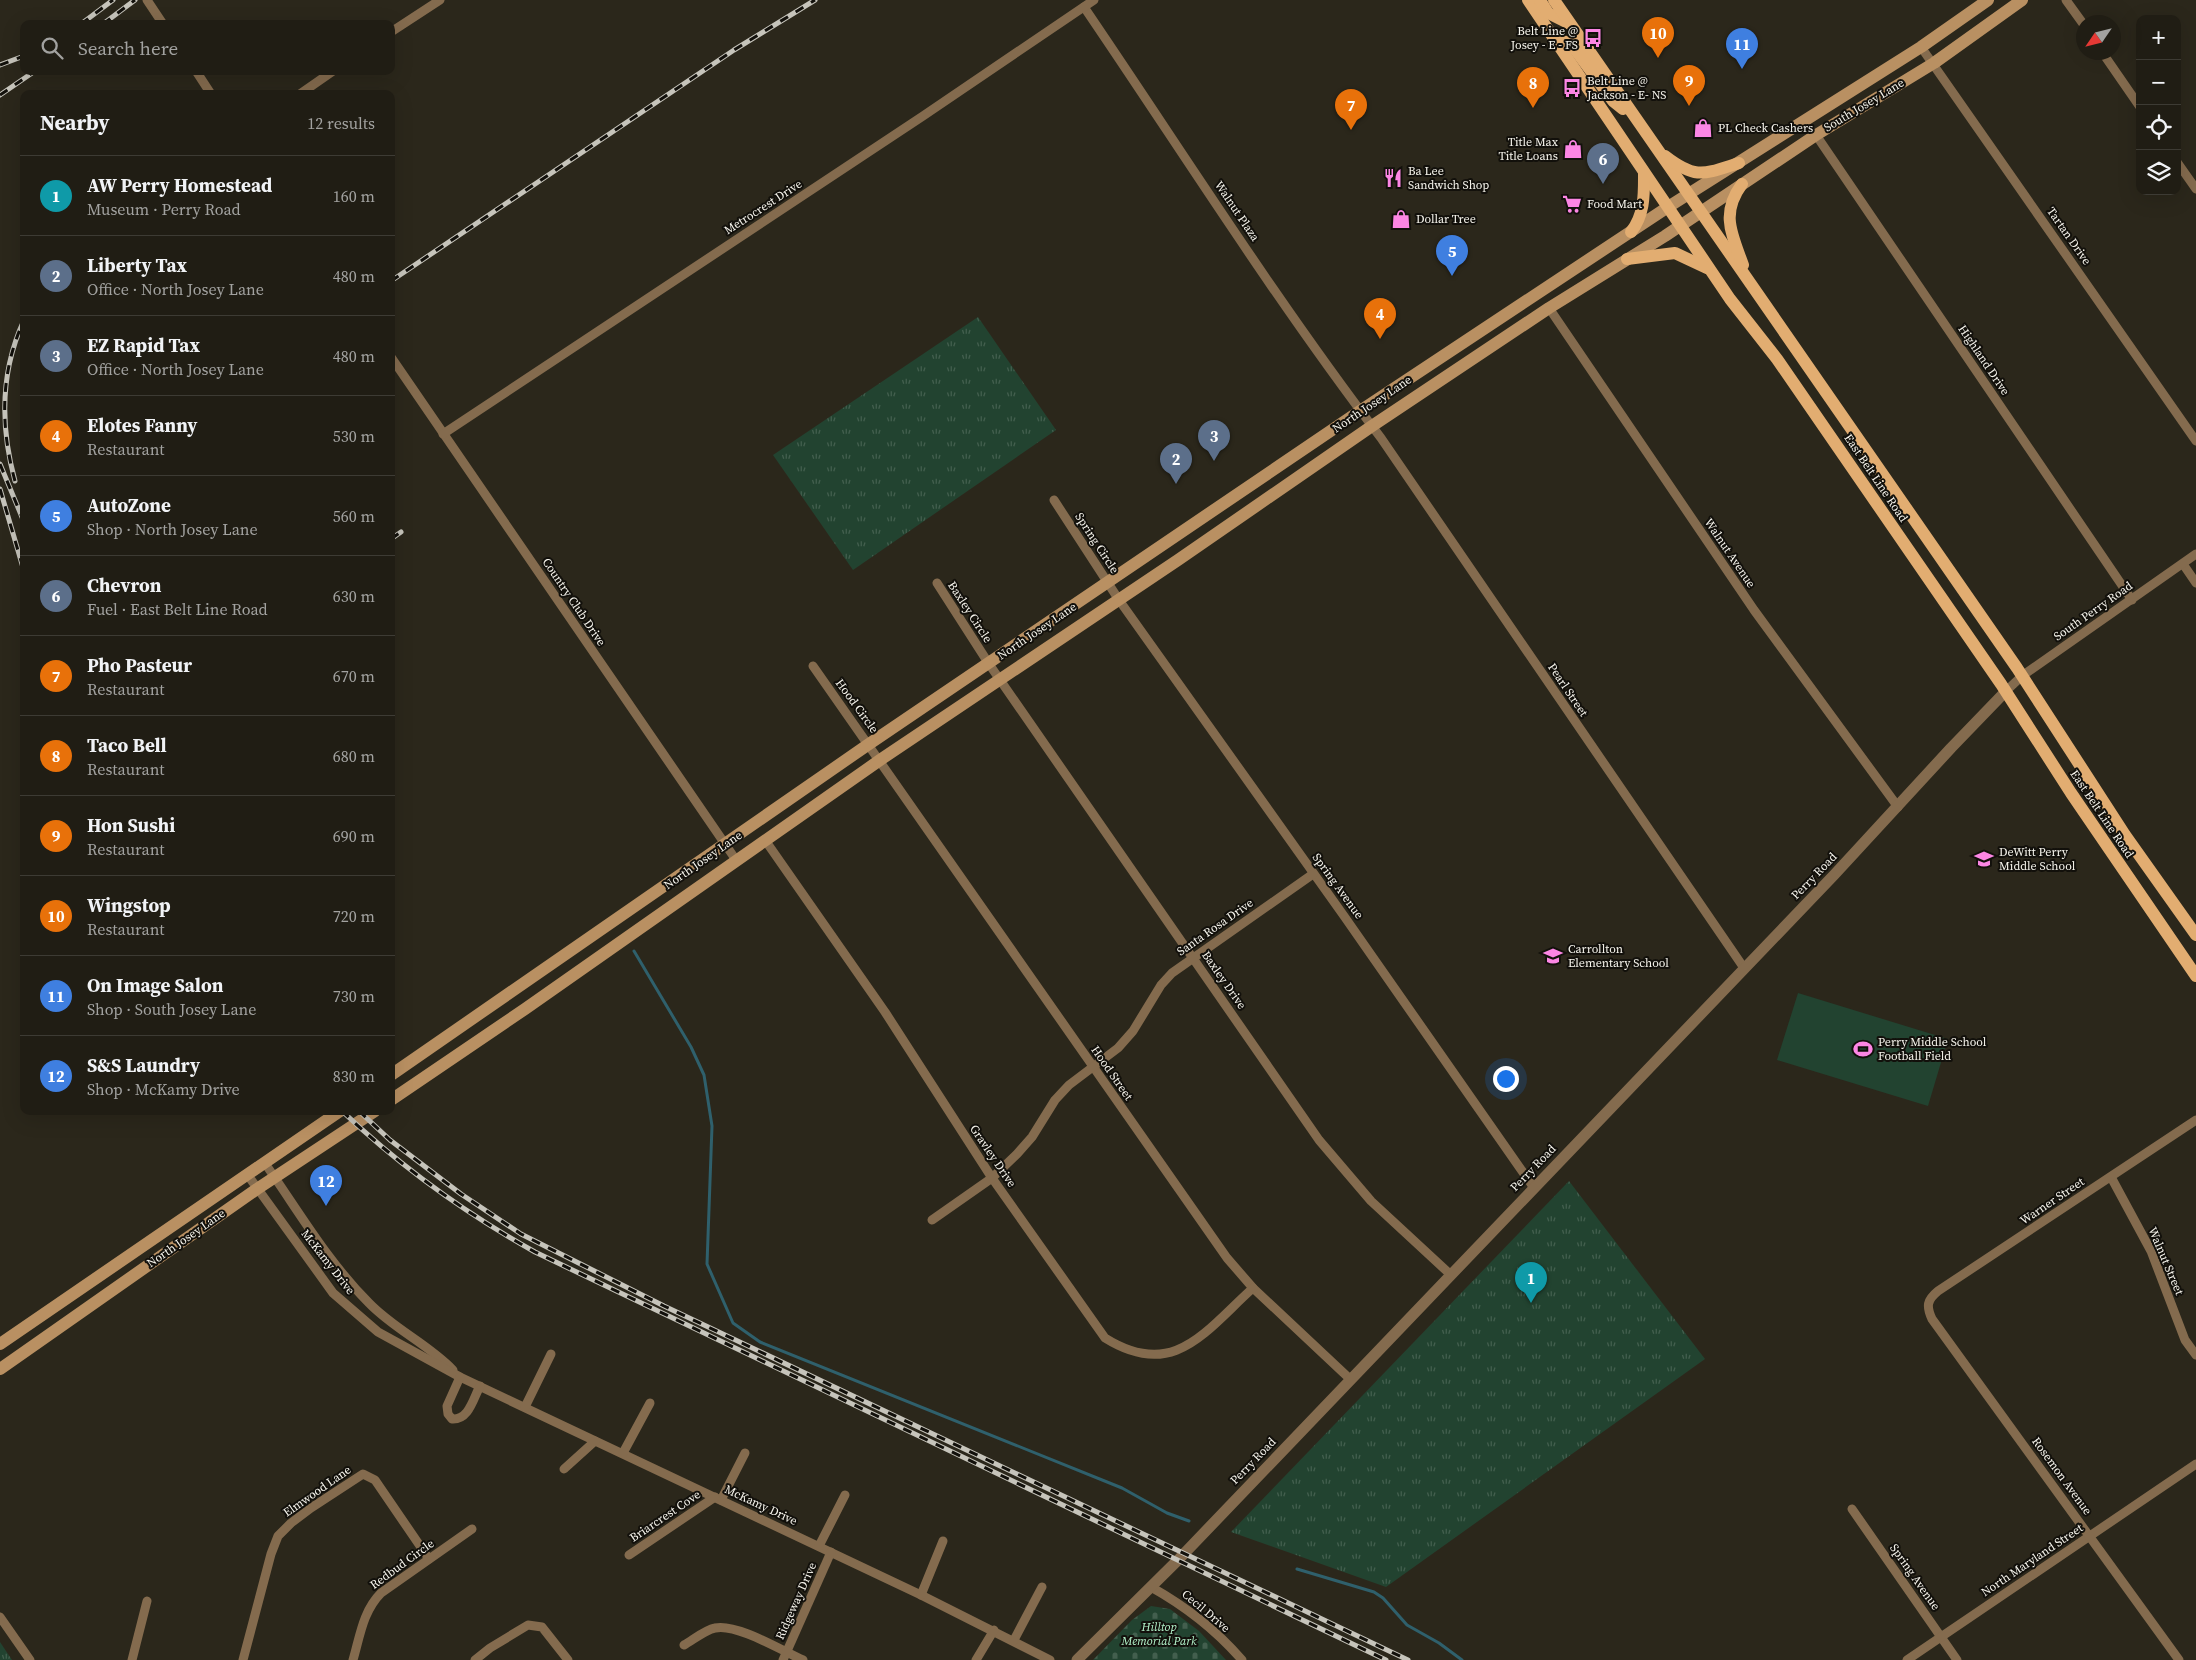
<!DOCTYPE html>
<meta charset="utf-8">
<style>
:root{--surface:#201d14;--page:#2d2a22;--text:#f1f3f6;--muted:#a2a2a0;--line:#3d3b34;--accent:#fc86e4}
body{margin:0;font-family:"Source Serif 4",serif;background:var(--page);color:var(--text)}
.controls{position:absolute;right:15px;top:15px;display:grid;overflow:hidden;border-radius:10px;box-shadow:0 5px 20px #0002}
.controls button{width:45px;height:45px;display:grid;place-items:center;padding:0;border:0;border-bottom:1px solid var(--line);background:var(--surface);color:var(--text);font:25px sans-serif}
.compass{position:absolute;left:2076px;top:15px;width:45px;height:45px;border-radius:50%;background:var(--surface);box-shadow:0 5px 20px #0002;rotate:235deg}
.you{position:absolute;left:1505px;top:1078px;width:18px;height:18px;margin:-12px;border:4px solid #fff;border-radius:50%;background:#1a73e8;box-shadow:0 0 0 8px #1a73e833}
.badge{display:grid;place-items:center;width:32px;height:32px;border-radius:50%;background:var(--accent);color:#fff;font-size:16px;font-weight:700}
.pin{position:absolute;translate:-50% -41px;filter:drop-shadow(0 1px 2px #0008)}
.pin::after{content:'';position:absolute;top:26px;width:18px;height:15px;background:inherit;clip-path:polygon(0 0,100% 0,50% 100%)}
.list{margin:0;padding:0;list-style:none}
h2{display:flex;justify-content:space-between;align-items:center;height:65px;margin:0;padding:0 20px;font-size:21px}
h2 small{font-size:16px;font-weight:400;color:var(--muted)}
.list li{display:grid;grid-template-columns:32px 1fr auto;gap:15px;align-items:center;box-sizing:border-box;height:80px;padding:0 20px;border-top:1px solid var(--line)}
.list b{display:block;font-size:19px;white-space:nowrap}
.list p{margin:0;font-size:16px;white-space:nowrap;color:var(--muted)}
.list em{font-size:16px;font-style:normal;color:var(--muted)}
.icon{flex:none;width:28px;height:28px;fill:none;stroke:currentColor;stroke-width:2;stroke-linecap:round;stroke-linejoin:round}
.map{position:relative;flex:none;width:2196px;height:1660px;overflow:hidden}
.search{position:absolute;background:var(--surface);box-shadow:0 5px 20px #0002;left:20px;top:20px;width:375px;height:55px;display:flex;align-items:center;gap:12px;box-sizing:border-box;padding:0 18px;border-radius:10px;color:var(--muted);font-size:19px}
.panel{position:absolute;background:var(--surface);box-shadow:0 5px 20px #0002;left:20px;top:90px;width:375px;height:1025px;border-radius:10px}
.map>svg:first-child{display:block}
.grass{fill:url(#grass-tufts)}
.cemetery{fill:url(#cemetery-stones)}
.garden{fill:#224330}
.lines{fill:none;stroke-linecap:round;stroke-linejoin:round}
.stream{stroke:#2f606c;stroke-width:3}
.minor{stroke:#846b4e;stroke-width:9}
.tertiary{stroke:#846b4e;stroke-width:11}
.secondary{stroke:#b99062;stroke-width:12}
.primary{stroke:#e2ad71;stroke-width:12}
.rail-casing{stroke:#c6c4bb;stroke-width:5}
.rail{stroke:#12100b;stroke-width:3;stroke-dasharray:9;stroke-linecap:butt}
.labels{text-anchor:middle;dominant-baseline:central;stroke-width:4;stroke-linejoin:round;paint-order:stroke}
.poi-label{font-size:12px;fill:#f7f5ed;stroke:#12100b;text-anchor:start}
.street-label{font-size:12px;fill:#f7f5ed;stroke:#12100b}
.park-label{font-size:12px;font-style:italic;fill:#b5f6cd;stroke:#12100b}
</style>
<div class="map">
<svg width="2196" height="1660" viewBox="0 0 2196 1660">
<defs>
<pattern id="grass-tufts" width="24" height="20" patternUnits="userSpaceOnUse" patternTransform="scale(1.25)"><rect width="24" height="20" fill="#224330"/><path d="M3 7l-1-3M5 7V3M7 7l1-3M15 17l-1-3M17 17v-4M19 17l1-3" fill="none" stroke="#435f4e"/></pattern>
<pattern id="cemetery-stones" width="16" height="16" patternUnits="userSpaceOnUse" patternTransform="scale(1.25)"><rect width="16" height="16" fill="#224330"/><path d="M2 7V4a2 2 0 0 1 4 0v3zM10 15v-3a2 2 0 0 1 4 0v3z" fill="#435f4e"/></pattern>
</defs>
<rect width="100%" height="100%" fill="#2b271b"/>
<g class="grass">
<polygon points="978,317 1056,430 853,570 773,455"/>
<polygon points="1569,1181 1705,1359 1386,1587 1231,1532"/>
<polygon points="0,1642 12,1660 0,1660"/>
</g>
<polygon class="cemetery" points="1151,1606 1170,1609 1199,1631 1226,1660 1093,1660 1132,1620"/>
<polygon class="garden" points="1798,993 1948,1039 1928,1106 1777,1060"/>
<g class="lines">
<g class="stream">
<polyline points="634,951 691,1047 704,1075 712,1126 707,1264 733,1323 760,1342 1122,1488 1167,1513 1189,1521"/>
<polyline points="1297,1569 1374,1592 1383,1598 1407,1625 1439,1643 1462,1660"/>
</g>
<g class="minor">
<polyline points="147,0 163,24"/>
<polyline points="2066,0 2084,25"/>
<path d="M1084,7C1182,151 1275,299 1381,438L1744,968"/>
<polyline points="391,32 440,0"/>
<polyline points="1921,47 2196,441"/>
<polyline points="2102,52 2140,107"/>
<polyline points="196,71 211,94"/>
<polyline points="300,94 333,71"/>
<polyline points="1816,135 2132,600"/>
<polyline points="2177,162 2196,189"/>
<polyline points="1549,308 1754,610 1898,807"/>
<polyline points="391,357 736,860"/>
<polyline points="443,434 923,116 1094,0"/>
<polyline points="1054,500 1119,600 1344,916 1534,1188"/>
<polyline points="2183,564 2196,583"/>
<polyline points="937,583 989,664 1319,1140 1371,1201 1451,1275"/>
<polyline points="813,666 1227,1258 1253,1288 1350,1379"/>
<polyline points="2006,691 2022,676 2196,554"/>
<path d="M765,840L885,1012L992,1178L1105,1338C1174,1381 1205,1331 1253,1288"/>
<path d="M264,1162C298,1210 327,1261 369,1303C394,1329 428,1344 453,1370"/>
<polyline points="247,1174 333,1293 378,1332 460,1377 921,1595 1050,1660"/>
<polyline points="2111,1177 2151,1251 2185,1340 2196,1355"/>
<polyline points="932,1220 992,1178 1017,1154 1032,1137 1055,1100 1069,1085 1118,1048 1133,1031 1161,985 1172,973 1313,874"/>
<path d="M460,1377L447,1406L448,1414L452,1419C469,1420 473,1399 480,1386"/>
<polyline points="525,1407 551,1354"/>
<polyline points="623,1453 650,1403"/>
<polyline points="564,1469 595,1441"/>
<polyline points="721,1500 745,1453"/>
<polyline points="1852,1509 1957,1660"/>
<polyline points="819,1546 845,1495"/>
<polyline points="629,1555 715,1497"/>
<path d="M1151,1587C1185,1606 1216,1630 1242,1660"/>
<polyline points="921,1595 943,1541"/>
<polyline points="0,1617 30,1660"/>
<polyline points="1014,1640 1042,1587"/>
<path d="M684,1645C693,1640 705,1630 715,1628C737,1623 782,1651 803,1660"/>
<polyline points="132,1660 147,1601"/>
<polyline points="243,1660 271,1554 278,1536 291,1523 311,1508 363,1474 375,1480 429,1559"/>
<path d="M353,1660C360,1636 363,1611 381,1593L472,1529"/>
<polyline points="475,1660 490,1648 528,1625 542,1627 568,1660"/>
<polyline points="783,1660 831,1552"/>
<polyline points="976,1660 994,1630"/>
<polyline points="1907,1660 2196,1464"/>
<path d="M2179,1660L1932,1319C1926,1306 1927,1300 1938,1291L2196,1120"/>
</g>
<polyline class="tertiary" points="1077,1660 1178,1560 1834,875 1951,748 2006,691"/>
<g class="secondary">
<polyline points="391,1075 869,744 1360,411 1668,207 1921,47 1988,0"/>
<polyline points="391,1100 525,1009 880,760 1178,560 1372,426 1549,308 1665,236 1816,135 1934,63 2022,0"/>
<polyline points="0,1344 340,1111"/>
<polyline points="0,1369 257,1189 375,1111"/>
</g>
<g class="primary">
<polyline points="1528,0 1730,299 1777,359 2001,684 2071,793 2196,976"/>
<polyline points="1540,0 1548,13 1570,24"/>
<polyline points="1554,0 2017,668 2125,835 2196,935"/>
<polyline points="1553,37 1571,44 1613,101 1623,109"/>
<path d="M1665,156C1696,180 1704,174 1739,163"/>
<path d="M1742,184C1720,214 1732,234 1743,265"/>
<path d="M1631,232C1645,214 1644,194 1644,173"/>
<polyline points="1627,259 1675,253 1707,268"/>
</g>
<g class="rail-casing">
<g id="rail">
<polyline points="81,24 113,0"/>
<polyline points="103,24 135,0"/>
<polyline points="0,65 24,56"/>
<polyline points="0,95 35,71"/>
<polyline points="391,281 734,50 815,0"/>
<polyline points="0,464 24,522"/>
<path d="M15,481C0,426 0,372 24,320"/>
<polyline points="0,489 24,571"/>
<polyline points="391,539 401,532"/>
<path d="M342,1111C400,1166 465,1213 535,1252L1386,1660"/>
<polyline points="359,1111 390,1140 461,1194 521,1234 664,1306 1408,1660"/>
</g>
</g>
<use href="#rail" class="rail"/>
</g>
<defs>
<g id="bus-bare" transform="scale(1.5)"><path d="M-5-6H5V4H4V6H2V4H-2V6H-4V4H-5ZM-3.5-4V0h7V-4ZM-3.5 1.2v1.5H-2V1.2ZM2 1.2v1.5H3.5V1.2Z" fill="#fc86e4" stroke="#12100b" stroke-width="2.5" paint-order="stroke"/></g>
<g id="shop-bare" transform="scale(1.5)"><path d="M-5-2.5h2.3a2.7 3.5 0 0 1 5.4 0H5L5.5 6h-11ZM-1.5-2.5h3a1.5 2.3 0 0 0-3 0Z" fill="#fc86e4" stroke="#12100b" stroke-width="2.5" paint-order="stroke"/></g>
<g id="restaurant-bare" transform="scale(1.5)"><path d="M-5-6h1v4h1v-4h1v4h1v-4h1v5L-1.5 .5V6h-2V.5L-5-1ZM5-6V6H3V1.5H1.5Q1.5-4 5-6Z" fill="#fc86e4" stroke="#12100b" stroke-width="2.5" paint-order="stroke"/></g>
<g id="supermarket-bare" transform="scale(1.5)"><path d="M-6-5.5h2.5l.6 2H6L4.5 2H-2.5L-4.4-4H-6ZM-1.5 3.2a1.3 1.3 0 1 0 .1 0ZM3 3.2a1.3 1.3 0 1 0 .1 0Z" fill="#fc86e4" stroke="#12100b" stroke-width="2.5" paint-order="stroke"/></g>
<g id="school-bare" transform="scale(1.5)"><path d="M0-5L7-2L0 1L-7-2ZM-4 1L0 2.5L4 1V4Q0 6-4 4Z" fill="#fc86e4" stroke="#12100b" stroke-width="2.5" paint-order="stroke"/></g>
<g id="stadium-bare" transform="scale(1.5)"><path d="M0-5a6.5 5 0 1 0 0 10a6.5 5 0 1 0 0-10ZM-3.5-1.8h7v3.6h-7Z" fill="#fc86e4" stroke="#12100b" stroke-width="2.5" paint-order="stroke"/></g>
</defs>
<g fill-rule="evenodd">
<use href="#bus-bare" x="1593" y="38"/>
<use href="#bus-bare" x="1572" y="88"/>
<use href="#shop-bare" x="1703" y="128"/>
<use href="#shop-bare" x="1573" y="149"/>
<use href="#restaurant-bare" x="1393" y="178"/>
<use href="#supermarket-bare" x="1572" y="204"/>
<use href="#shop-bare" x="1401" y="219"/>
<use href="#school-bare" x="1984" y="859"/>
<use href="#school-bare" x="1553" y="956"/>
<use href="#stadium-bare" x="1863" y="1049"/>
</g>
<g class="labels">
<g class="poi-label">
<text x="1578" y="31" text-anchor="end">Belt Line @<tspan x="1578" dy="14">Josey - E - FS</tspan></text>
<text x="1587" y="81">Belt Line @<tspan x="1587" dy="14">Jackson - E- NS</tspan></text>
<text x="1718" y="128">PL Check Cashers</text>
<text x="1558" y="142" text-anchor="end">Title Max<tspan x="1558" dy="14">Title Loans</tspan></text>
<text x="1408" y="171">Ba Lee<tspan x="1408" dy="14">Sandwich Shop</tspan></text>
<text x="1587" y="204">Food Mart</text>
<text x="1416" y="219">Dollar Tree</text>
<text x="1999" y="852">DeWitt Perry<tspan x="1999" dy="14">Middle School</tspan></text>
<text x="1568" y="949">Carrollton<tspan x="1568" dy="14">Elementary School</tspan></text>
<text x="1878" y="1042">Perry Middle School<tspan x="1878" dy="14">Football Field</tspan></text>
</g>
<g class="street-label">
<text transform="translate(1864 105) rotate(-31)">South Josey Lane</text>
<text transform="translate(763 207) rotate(-33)">Metrocrest Drive</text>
<text transform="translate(1237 211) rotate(56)">Walnut Plaza</text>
<text transform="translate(2069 236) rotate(55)">Tartan Drive</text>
<text transform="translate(1984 360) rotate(56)">Highland Drive</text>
<text transform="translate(1372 404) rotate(-34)">North Josey Lane</text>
<text transform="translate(1876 478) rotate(56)">East Belt Line Road</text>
<text transform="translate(1097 543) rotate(57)">Spring Circle</text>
<text transform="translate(1730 553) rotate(56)">Walnut Avenue</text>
<text transform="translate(574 602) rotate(56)">Country Club Drive</text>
<text transform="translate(2093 611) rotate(-35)">South Perry Road</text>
<text transform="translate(970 612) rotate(57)">Baxley Circle</text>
<text transform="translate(1037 631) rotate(-34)">North Josey Lane</text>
<text transform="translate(1568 690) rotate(56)">Pearl Street</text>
<text transform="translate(857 706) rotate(54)">Hood Circle</text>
<text transform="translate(2102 814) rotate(56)">East Belt Line Road</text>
<text transform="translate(703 860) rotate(-35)">North Josey Lane</text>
<text transform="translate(1814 876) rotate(-46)">Perry Road</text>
<text transform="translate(1338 886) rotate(54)">Spring Avenue</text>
<text transform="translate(1215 927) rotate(-35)">Santa Rosa Drive</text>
<text transform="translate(1224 980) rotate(55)">Baxley Drive</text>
<text transform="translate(1112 1073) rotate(55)">Hood Street</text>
<text transform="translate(993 1156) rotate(56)">Gravley Drive</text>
<text transform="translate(1533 1168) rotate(-46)">Perry Road</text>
<text transform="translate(2052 1201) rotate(-34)">Warner Street</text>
<text transform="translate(186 1238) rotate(-35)">North Josey Lane</text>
<text transform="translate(2166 1261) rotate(67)">Walnut Street</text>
<text transform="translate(328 1262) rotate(52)">McKamy Drive</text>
<text transform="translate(1253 1461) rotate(-46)">Perry Road</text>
<text transform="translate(2062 1476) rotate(54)">Rosemon Avenue</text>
<text transform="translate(317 1491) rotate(-35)">Elmwood Lane</text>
<text transform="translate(761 1505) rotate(25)">McKamy Drive</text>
<text transform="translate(665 1516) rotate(-34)">Briarcrest Cove</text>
<text transform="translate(2032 1560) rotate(-34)">North Maryland Street</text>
<text transform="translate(402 1564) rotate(-36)">Redbud Circle</text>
<text transform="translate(1915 1577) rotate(55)">Spring Avenue</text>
<text transform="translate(796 1601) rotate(-66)">Ridgeway Drive</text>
<text transform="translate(1206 1611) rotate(40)">Cecil Drive</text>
</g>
<g class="park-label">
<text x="1159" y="1627">Hilltop<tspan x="1159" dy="14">Memorial Park</tspan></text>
</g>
</g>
</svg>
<div class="controls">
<button>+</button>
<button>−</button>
<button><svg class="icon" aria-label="locate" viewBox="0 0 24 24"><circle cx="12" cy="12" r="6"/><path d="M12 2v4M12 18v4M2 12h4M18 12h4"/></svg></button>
<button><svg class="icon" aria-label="layers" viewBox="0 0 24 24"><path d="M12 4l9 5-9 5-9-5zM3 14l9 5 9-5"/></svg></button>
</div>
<svg class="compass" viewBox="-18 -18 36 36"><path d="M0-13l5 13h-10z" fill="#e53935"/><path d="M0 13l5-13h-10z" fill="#a2a2a0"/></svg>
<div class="you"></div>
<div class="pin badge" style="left:1531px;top:1303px;background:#0f9aa8">1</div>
<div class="pin badge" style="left:1176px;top:484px;background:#5c6f8a">2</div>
<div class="pin badge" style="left:1214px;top:461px;background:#5c6f8a">3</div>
<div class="pin badge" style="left:1380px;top:339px;background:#e8710a">4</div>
<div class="pin badge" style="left:1452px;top:276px;background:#3f7fe0">5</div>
<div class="pin badge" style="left:1603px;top:184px;background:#5c6f8a">6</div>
<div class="pin badge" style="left:1351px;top:130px;background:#e8710a">7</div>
<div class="pin badge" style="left:1533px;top:108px;background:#e8710a">8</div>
<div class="pin badge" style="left:1689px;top:106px;background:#e8710a">9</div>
<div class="pin badge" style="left:1658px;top:58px;background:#e8710a">10</div>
<div class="pin badge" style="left:1742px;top:69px;background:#3f7fe0">11</div>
<div class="pin badge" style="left:326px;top:1206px;background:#3f7fe0">12</div>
<div class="search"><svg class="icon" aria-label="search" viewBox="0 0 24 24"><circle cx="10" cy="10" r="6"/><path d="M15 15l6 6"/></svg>Search here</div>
<section class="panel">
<h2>Nearby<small>12 results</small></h2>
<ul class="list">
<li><span class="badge" style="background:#0f9aa8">1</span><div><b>AW Perry Homestead</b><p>Museum · Perry Road</p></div><em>160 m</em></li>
<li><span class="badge" style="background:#5c6f8a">2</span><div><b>Liberty Tax</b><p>Office · North Josey Lane</p></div><em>480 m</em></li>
<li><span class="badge" style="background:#5c6f8a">3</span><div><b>EZ Rapid Tax</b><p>Office · North Josey Lane</p></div><em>480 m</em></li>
<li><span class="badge" style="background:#e8710a">4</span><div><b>Elotes Fanny</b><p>Restaurant</p></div><em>530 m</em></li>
<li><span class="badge" style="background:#3f7fe0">5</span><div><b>AutoZone</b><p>Shop · North Josey Lane</p></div><em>560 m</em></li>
<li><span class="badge" style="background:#5c6f8a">6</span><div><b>Chevron</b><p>Fuel · East Belt Line Road</p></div><em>630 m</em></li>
<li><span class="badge" style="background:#e8710a">7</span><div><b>Pho Pasteur</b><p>Restaurant</p></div><em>670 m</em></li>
<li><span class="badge" style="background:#e8710a">8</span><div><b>Taco Bell</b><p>Restaurant</p></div><em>680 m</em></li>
<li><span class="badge" style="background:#e8710a">9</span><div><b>Hon Sushi</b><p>Restaurant</p></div><em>690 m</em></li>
<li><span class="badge" style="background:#e8710a">10</span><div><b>Wingstop</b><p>Restaurant</p></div><em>720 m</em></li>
<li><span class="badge" style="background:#3f7fe0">11</span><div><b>On Image Salon</b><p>Shop · South Josey Lane</p></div><em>730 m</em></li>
<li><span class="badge" style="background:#3f7fe0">12</span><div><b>S&amp;S Laundry</b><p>Shop · McKamy Drive</p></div><em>830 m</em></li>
</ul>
</section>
</div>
